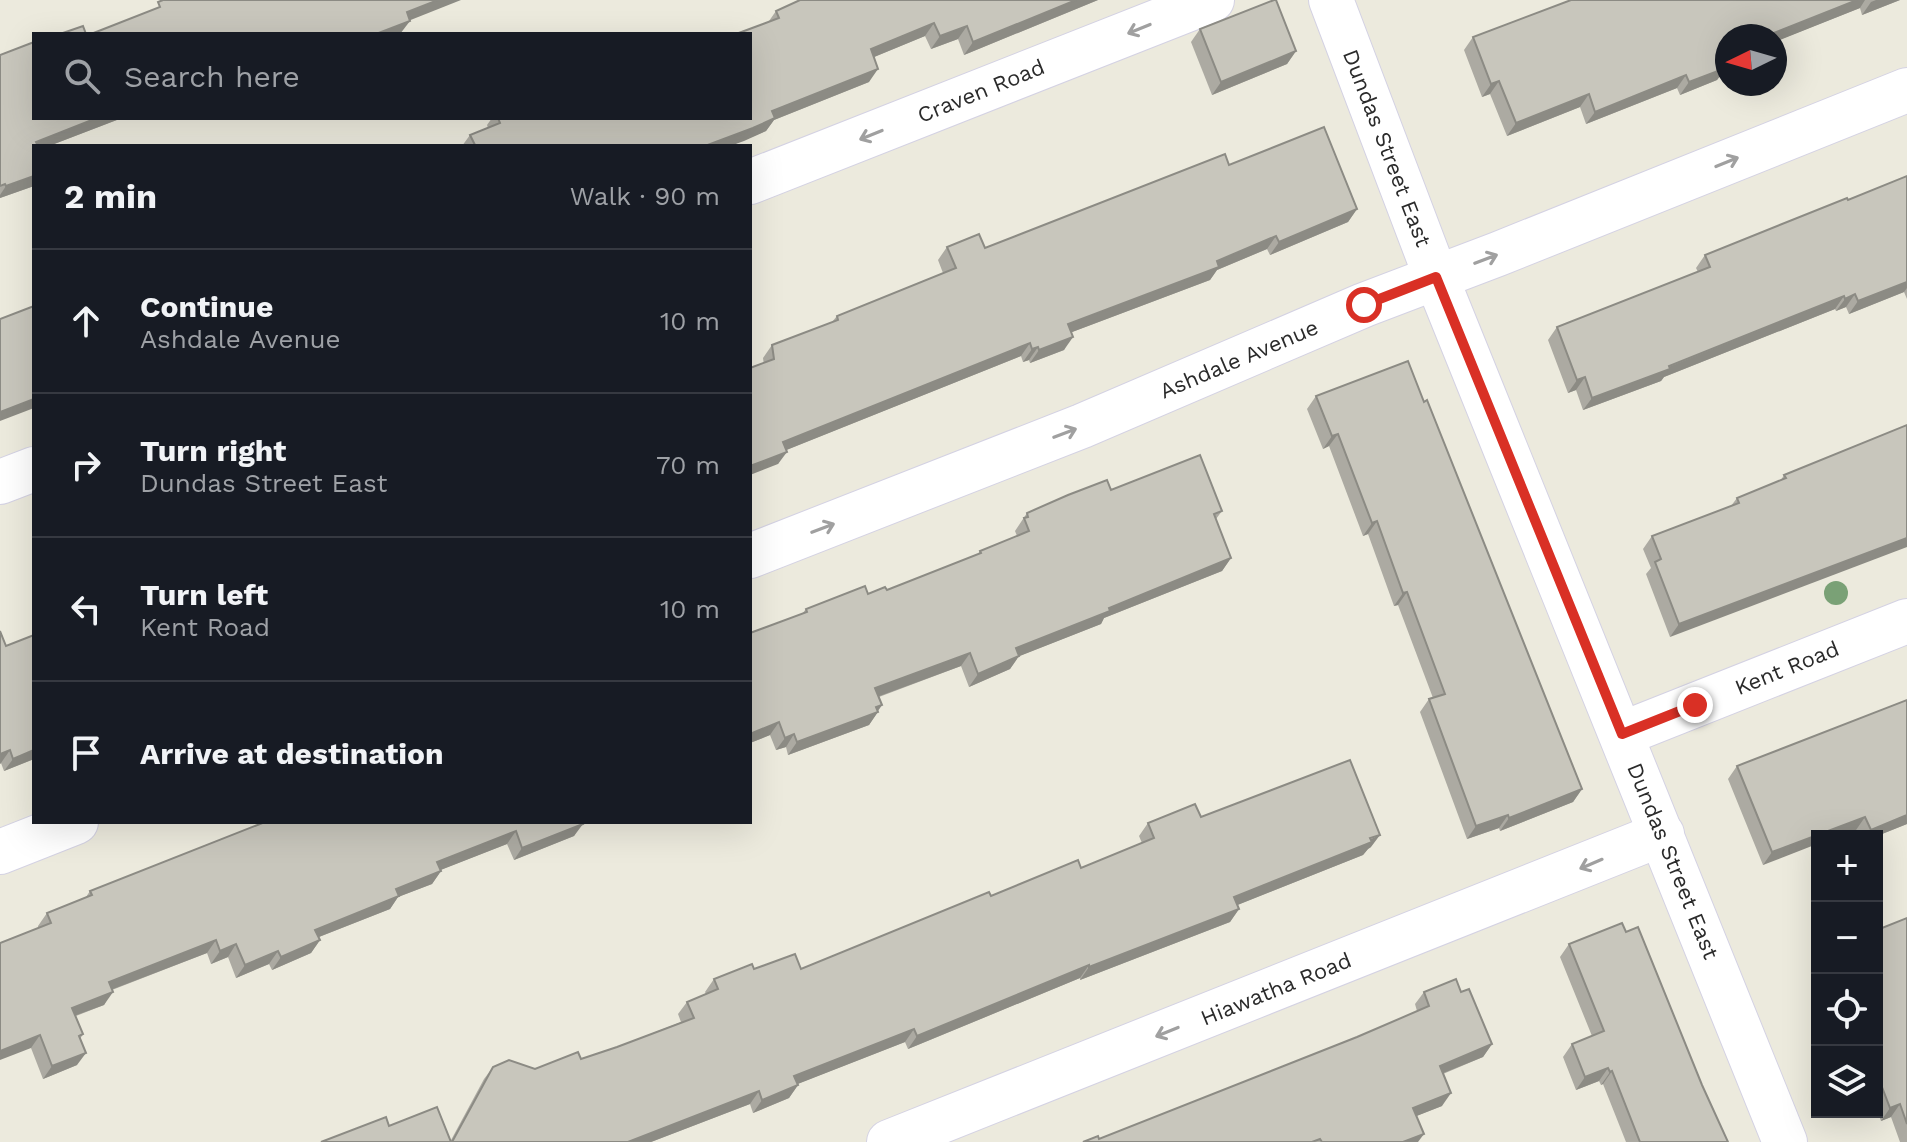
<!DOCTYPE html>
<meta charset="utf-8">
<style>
:root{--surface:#171b24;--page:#20242c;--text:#f1f3f6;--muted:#9ea1a6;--line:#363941}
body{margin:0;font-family:"Work Sans",sans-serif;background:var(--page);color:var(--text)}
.controls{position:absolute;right:24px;bottom:24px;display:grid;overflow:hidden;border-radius:0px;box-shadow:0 8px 32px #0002}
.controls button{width:72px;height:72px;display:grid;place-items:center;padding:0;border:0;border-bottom:2px solid var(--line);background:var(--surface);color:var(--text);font:40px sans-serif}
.compass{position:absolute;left:1715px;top:24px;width:72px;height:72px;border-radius:50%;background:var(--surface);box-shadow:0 8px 32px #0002;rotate:265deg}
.stop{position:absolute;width:24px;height:24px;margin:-18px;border:6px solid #d93025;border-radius:50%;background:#fff}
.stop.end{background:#d93025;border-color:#fff;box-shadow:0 2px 8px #0008}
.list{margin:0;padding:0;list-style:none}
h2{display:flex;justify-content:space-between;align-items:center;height:104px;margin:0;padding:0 32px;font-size:34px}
h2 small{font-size:26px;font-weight:400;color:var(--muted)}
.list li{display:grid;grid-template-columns:52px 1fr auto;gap:24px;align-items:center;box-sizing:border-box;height:144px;padding:0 32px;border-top:2px solid var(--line)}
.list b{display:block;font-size:30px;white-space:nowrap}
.list p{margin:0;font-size:26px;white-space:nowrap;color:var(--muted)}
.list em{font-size:26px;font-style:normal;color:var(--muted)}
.icon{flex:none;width:44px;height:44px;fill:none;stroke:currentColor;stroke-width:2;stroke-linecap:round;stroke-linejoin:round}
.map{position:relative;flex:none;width:1907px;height:1142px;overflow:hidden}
.search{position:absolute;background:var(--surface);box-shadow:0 8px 32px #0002;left:32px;top:32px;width:720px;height:88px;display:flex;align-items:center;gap:20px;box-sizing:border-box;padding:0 28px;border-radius:0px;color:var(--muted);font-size:30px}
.panel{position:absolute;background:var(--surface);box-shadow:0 8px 32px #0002;left:32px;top:144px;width:720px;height:680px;border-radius:0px}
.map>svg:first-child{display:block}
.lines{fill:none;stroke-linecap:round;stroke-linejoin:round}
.street-casing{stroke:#d4d2e3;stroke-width:46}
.secondary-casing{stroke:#d4d2e3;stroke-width:46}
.street{stroke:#fff;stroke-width:44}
.secondary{stroke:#fff;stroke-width:44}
.tree{fill:#7aa176}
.wall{fill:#acaaa2}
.shaded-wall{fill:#8c8b84}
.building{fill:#c8c6bc;stroke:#8c8b84;stroke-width:2}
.oneway{stroke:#a0a0a0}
.route{stroke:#d93025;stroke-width:10}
.labels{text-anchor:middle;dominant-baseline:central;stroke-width:6;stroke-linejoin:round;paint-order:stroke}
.street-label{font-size:22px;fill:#2b2b2b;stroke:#fff}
</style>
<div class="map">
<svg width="1907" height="1142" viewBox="0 0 1907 1142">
<rect width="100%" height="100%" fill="#eceadd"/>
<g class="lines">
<g class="street-casing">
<g id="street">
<polyline points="750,182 1212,0"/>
<polyline points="0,482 34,469"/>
<polyline points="750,556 1082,426 1364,305 1498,254 1907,90"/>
<polyline points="1622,734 1907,621"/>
<polyline points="0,852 76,822"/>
<polyline points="889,1142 1662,834"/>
</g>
</g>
<g class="secondary-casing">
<polyline id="secondary" points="1331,0 1436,277 1785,1142"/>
</g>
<use href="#street" class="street"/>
<use href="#secondary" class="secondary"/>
</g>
<circle class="tree" cx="1836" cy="593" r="12"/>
<g class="wall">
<polygon points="1098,0 964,55 958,39 931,49 925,36 874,57 869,82 774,120 766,131 730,146 462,146 470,135 488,128 487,125 492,118 750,118 769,21 776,11"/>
<polygon points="1571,0 1900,0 1862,15 1860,8 1723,62 1726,68 1717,80 1680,95 1677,88 1586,124 1580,107 1507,136 1490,94 1482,97 1464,50 1473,37"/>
<polygon points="1200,29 1296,51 1287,64 1212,95 1191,42"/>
<polygon points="0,55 34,118 122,118 49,146 34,146 34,186 0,198"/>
<polygon points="1229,165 1357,209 1348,222 1270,255 1267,249 1217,270 1210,280 1072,332 1064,350 1030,363 1029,360 1023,362 1021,356 786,450 778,464 763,358 772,345 832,322 837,316 943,273 938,260 947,247 985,248"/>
<polygon points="1907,176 1907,299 1904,292 1849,314 1846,307 1836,311 1835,309 1664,377 1661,381 1583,410 1576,390 1568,393 1548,340 1557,327 1698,272 1696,268 1705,255 1848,200"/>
<polygon points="1316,396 1582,789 1573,802 1500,831 1499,828 1467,839 1420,712 1429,699 1433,698 1398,605 1394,606 1368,534 1363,536 1329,446 1323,449 1307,409"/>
<polygon points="1907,425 1670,637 1646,574 1651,568 1643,549 1652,536 1731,506 1737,498 1781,480 1784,475"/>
<polygon points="1111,490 1222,511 1216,519 1231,558 1222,571 1104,618 1101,624 1019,656 1010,669 969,687 961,666 879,697 882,705 869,725 788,755 786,747 776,750 770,735 750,743 750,633 802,614 806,609 887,590 978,554 980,551 1017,536 1015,531 1027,513"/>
<polygon points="0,631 34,759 4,771 1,763 0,764"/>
<polygon points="1907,700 1907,824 1877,836 1859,836 1856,830 1839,836 1817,836 1763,865 1728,779 1737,766"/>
<polygon points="1201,817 1371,847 1368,849 1363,855 1237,905 1239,909 1230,922 1080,980 1080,978 908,1049 905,1042 797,1084 798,1085 789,1098 753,1113 750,1104 651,1142 321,1142 389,1126 450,1142 484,1079 493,1067 535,1069 581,1059 617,1047 681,1022 678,1014 687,1002 706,994 705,992 714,979 754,969 801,969 991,896 1081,868 1142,843 1139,836 1148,823"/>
<polygon points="582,822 574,836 514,860 507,844 440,870 441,871 432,884 398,897 390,909 319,937 320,940 311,953 272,970 269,964 236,978 228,957 211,964 207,953 112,990 104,1005 76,1016 83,1034 80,1039 77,1065 43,1079 31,1048 38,926 47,913 86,897 90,891"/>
<polygon points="1907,918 1907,1142 1900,1142 1891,1117 1881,1121 1877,1110 1877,930"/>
<polygon points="1626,932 1702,1085 1728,1142 1626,1142 1603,1084 1601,1085 1599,1081 1576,1090 1563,1057 1572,1044 1592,1036 1560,957 1569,944"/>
<polygon points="1424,992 1461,992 1492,1044 1483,1057 1443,1074 1442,1106 1416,1116 1418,1142 1083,1142 1099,1139 1357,1037 1417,1011 1415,1004"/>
</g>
<g class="shaded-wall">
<polygon points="438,0 461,0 398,25 407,12"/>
<polygon points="1076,0 1098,0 964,55 973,42"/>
<polygon points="1857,0 1865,0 1860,8 1775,42 1775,36 1766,36"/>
<polygon points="1876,0 1900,0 1862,15 1871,2"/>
<polygon points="410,21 400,34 376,34"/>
<polygon points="934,23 925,36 862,62 871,49"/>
<polygon points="967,26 958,39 931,49 940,36"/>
<polygon points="1296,51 1287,64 1212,95 1221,82"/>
<polygon points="1727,52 1727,61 1718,64 1721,56"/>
<polygon points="1726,68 1717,80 1680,95 1689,82"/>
<polygon points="878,69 869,82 774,120 766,131 744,141 730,146 705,146 772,111"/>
<polygon points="1686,75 1677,88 1586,124 1595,112"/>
<polygon points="1499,81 1490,94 1482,97 1491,84"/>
<polygon points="1589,94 1580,107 1507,136 1516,123"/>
<polygon points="97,118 122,118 49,146 34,146 36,142"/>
<polygon points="34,176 34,186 0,198 0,195 6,186"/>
<polygon points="1357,209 1348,222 1270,255 1279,242"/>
<polygon points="1276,236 1267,249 1217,270 1210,280 1059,337 1068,324"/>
<polygon points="1907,282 1907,288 1904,292 1849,314 1858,301"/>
<polygon points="1855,294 1846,307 1836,311 1845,299"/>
<polygon points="1844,296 1835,309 1664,377 1661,381 1583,410 1592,398"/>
<polygon points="1073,337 1064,350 1030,363 1039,350"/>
<polygon points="1030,343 1021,356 774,455 783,442"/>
<polygon points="1038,347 1029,360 1023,362 1032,349"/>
<polygon points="1585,377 1576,390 1568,393 1577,380"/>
<polygon points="34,399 34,408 0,421 0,412"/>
<polygon points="1338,434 1329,446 1323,449 1332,436"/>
<polygon points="787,452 778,464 750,475 750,466"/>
<polygon points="1377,521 1368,534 1363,536 1372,523"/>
<polygon points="1907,538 1907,547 1670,637 1679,624"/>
<polygon points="1231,558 1222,571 1104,618 1101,624 1007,661 1016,648 1109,608"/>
<polygon points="1407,592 1398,605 1394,606 1403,593"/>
<polygon points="970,653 961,666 866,701 875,688"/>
<polygon points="1019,656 1010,669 969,687 978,674"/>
<polygon points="882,705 876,713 878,712 869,725 788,755 797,742"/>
<polygon points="779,722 770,735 750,743 750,734"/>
<polygon points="794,734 786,747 776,750 785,738"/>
<polygon points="10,750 1,763 0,764 0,754"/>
<polygon points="34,750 34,759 4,771 13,759"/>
<polygon points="1582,789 1573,802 1500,831 1509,818"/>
<polygon points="1508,815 1499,828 1467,839 1476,826"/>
<polygon points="1907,815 1907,824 1877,836 1867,836 1871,830"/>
<polygon points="1865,817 1856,830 1839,836 1817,836 1817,844 1763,865 1772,852"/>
<polygon points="583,824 574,836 514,860 522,848"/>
<polygon points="516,831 507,844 428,875 437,862"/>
<polygon points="1380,835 1371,847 1368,849 1363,855 1225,910 1234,897"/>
<polygon points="441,871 432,884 398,897 390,909 306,942 315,930 396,889"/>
<polygon points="1239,909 1230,922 1080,980 1089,967"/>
<polygon points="216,940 207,953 100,994 109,982"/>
<polygon points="320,940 311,953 272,970 281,957"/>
<polygon points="236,944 228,957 211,964 220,951"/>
<polygon points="278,951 269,964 236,978 245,965"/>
<polygon points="1089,965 1080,978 908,1049 917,1036"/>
<polygon points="113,992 104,1005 63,1020 72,1008"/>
<polygon points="914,1029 905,1042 785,1089 794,1076"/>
<polygon points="40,1035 31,1048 0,1060 0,1051"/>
<polygon points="1492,1044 1483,1057 1431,1078 1440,1066"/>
<polygon points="86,1053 77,1065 43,1079 52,1066"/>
<polygon points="1608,1068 1599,1081 1576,1090 1585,1077"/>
<polygon points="1612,1071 1603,1084 1601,1085 1610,1072"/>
<polygon points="798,1085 789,1098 753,1113 762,1100"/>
<polygon points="759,1091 750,1104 651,1142 628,1142"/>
<polygon points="1451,1093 1442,1106 1404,1121 1413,1108"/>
<polygon points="1900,1104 1891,1117 1881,1121 1890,1108"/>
<polygon points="1424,1134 1418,1142 1403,1142"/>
</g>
<g class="building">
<polygon points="163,0 438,0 407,12 410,21 376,34 91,34 160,7 158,2"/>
<polygon points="800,0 1076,0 973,42 967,26 940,36 934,23 871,49 878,69 772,111 775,118 753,128 705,146 472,146 475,145 470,135 500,123 498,118 750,118 750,34 736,34 779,18 776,11"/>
<polygon points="1274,0 1276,0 1296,51 1221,82 1200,29"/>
<polygon points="1571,0 1857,0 1766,36 1727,36 1727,52 1721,56 1726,68 1689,82 1686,75 1595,112 1589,94 1516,123 1499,81 1491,84 1473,37"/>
<polygon points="83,26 86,34 60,34"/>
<polygon points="34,42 34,118 97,118 36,142 38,146 34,146 34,176 6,186 5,184 0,186 0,55"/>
<polygon points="1324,127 1357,209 1279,242 1276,236 1217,261 1219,267 1068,324 1073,337 1039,350 1038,347 1032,349 1030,343 783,442 787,452 750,466 750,368 774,359 772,345 838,320 837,316 956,268 947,247 979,234 985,248 1225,154 1229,165"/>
<polygon points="1907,176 1907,282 1858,301 1855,294 1845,299 1844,296 1669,366 1670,369 1592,398 1585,377 1577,380 1557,327 1710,267 1705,255 1847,198 1848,200"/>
<polygon points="34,306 34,399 0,412 0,319"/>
<polygon points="1408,361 1424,402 1427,400 1582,789 1509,818 1508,815 1476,826 1429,699 1445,694 1407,592 1403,593 1377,521 1372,523 1338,434 1332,436 1316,396"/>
<polygon points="1907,425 1907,538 1679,624 1655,562 1661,559 1652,536 1739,503 1737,498 1786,478 1784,475"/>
<polygon points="1200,455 1222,511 1214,514 1231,558 1109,608 1110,611 1016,648 1019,656 978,674 970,653 875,688 882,705 876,707 878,712 797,742 794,734 785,738 779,722 750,734 750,633 807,612 806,609 865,586 868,594 885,587 887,590 981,553 980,551 1029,531 1024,518 1028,517 1027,513 1068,495 1107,480 1111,490"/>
<polygon points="0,631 6,646 34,635 34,750 13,759 10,750 0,754"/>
<polygon points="1907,700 1907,815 1871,830 1865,817 1772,852 1737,766"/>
<polygon points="1350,760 1380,835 1370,838 1372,842 1234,897 1239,909 1089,967 1089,965 917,1036 914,1029 794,1076 798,1085 762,1100 759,1091 628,1142 452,1142 493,1067 509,1060 535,1069 578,1052 581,1059 617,1047 694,1018 687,1002 718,989 714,979 752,964 754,969 795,954 801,969 989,892 991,896 1078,860 1081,868 1154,838 1148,823 1195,804 1201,817"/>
<polygon points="265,822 582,822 583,824 522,848 516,831 437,862 441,871 396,889 399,896 315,930 320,940 281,957 278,951 245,965 236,944 220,951 216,940 109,982 113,992 72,1008 83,1034 79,1036 86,1053 52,1066 40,1035 0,1051 0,943 51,923 47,913 92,895 90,891"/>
<polygon points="1907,918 1907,1124 1900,1104 1890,1108 1877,1074 1877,930"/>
<polygon points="1622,923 1626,932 1638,927 1702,1085 1728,1142 1640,1142 1612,1071 1610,1072 1608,1068 1585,1077 1572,1044 1604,1031 1569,944"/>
<polygon points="1456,979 1461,992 1469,989 1492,1044 1440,1066 1451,1093 1413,1108 1424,1134 1403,1142 1322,1142 1320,1139 1312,1142 1083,1142 1098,1136 1099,1139 1357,1037 1429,1006 1424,992"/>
<polygon points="437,1107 451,1142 321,1142 386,1117 389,1126"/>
</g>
<defs><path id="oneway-shaft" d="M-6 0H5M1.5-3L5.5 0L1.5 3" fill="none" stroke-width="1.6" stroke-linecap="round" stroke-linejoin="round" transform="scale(2)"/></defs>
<g class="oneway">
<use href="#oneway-shaft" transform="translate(1139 29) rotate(158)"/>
<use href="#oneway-shaft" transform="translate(871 135) rotate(158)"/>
<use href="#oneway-shaft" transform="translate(1727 162) rotate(-22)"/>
<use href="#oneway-shaft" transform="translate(1486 259) rotate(-21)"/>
<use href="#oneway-shaft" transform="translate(1065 433) rotate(-21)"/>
<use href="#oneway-shaft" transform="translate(823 528) rotate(-21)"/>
<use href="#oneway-shaft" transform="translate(1591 864) rotate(157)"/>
<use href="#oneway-shaft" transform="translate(1167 1032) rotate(158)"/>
</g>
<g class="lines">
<polyline class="route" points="1364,305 1436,277 1622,734 1695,705"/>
</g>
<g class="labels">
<g class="street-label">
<text transform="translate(981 91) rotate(-22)">Craven Road</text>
<text transform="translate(1387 148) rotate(69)">Dundas Street East</text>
<text transform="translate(1239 359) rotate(-23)">Ashdale Avenue</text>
<text transform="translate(1787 668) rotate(-22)">Kent Road</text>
<text transform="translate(1673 861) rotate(68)">Dundas Street East</text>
<text transform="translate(1276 989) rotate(-22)">Hiawatha Road</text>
</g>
</g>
</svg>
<div class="controls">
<button>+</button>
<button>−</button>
<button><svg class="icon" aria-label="locate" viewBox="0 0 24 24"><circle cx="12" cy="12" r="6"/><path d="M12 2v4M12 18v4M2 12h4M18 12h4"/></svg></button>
<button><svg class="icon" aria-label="layers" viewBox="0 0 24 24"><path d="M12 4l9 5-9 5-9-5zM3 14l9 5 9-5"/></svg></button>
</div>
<svg class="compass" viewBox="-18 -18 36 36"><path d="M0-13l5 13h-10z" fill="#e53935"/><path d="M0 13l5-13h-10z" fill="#9ea1a6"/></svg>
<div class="stop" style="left:1364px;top:305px"></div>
<div class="stop end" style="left:1695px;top:705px"></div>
<div class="search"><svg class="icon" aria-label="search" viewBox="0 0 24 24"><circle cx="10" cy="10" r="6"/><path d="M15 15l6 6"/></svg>Search here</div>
<section class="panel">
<h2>2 min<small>Walk · 90 m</small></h2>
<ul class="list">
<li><svg class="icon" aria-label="ahead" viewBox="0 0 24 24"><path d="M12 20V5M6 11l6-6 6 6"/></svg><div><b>Continue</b><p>Ashdale Avenue</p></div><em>10 m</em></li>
<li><svg class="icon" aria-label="right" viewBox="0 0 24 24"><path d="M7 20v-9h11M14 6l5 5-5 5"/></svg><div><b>Turn right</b><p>Dundas Street East</p></div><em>70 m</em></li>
<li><svg class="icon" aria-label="left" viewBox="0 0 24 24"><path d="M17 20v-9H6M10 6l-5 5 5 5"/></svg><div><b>Turn left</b><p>Kent Road</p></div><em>10 m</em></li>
<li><svg class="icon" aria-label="arrive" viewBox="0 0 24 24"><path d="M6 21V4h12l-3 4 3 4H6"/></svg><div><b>Arrive at destination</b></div></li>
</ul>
</section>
</div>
